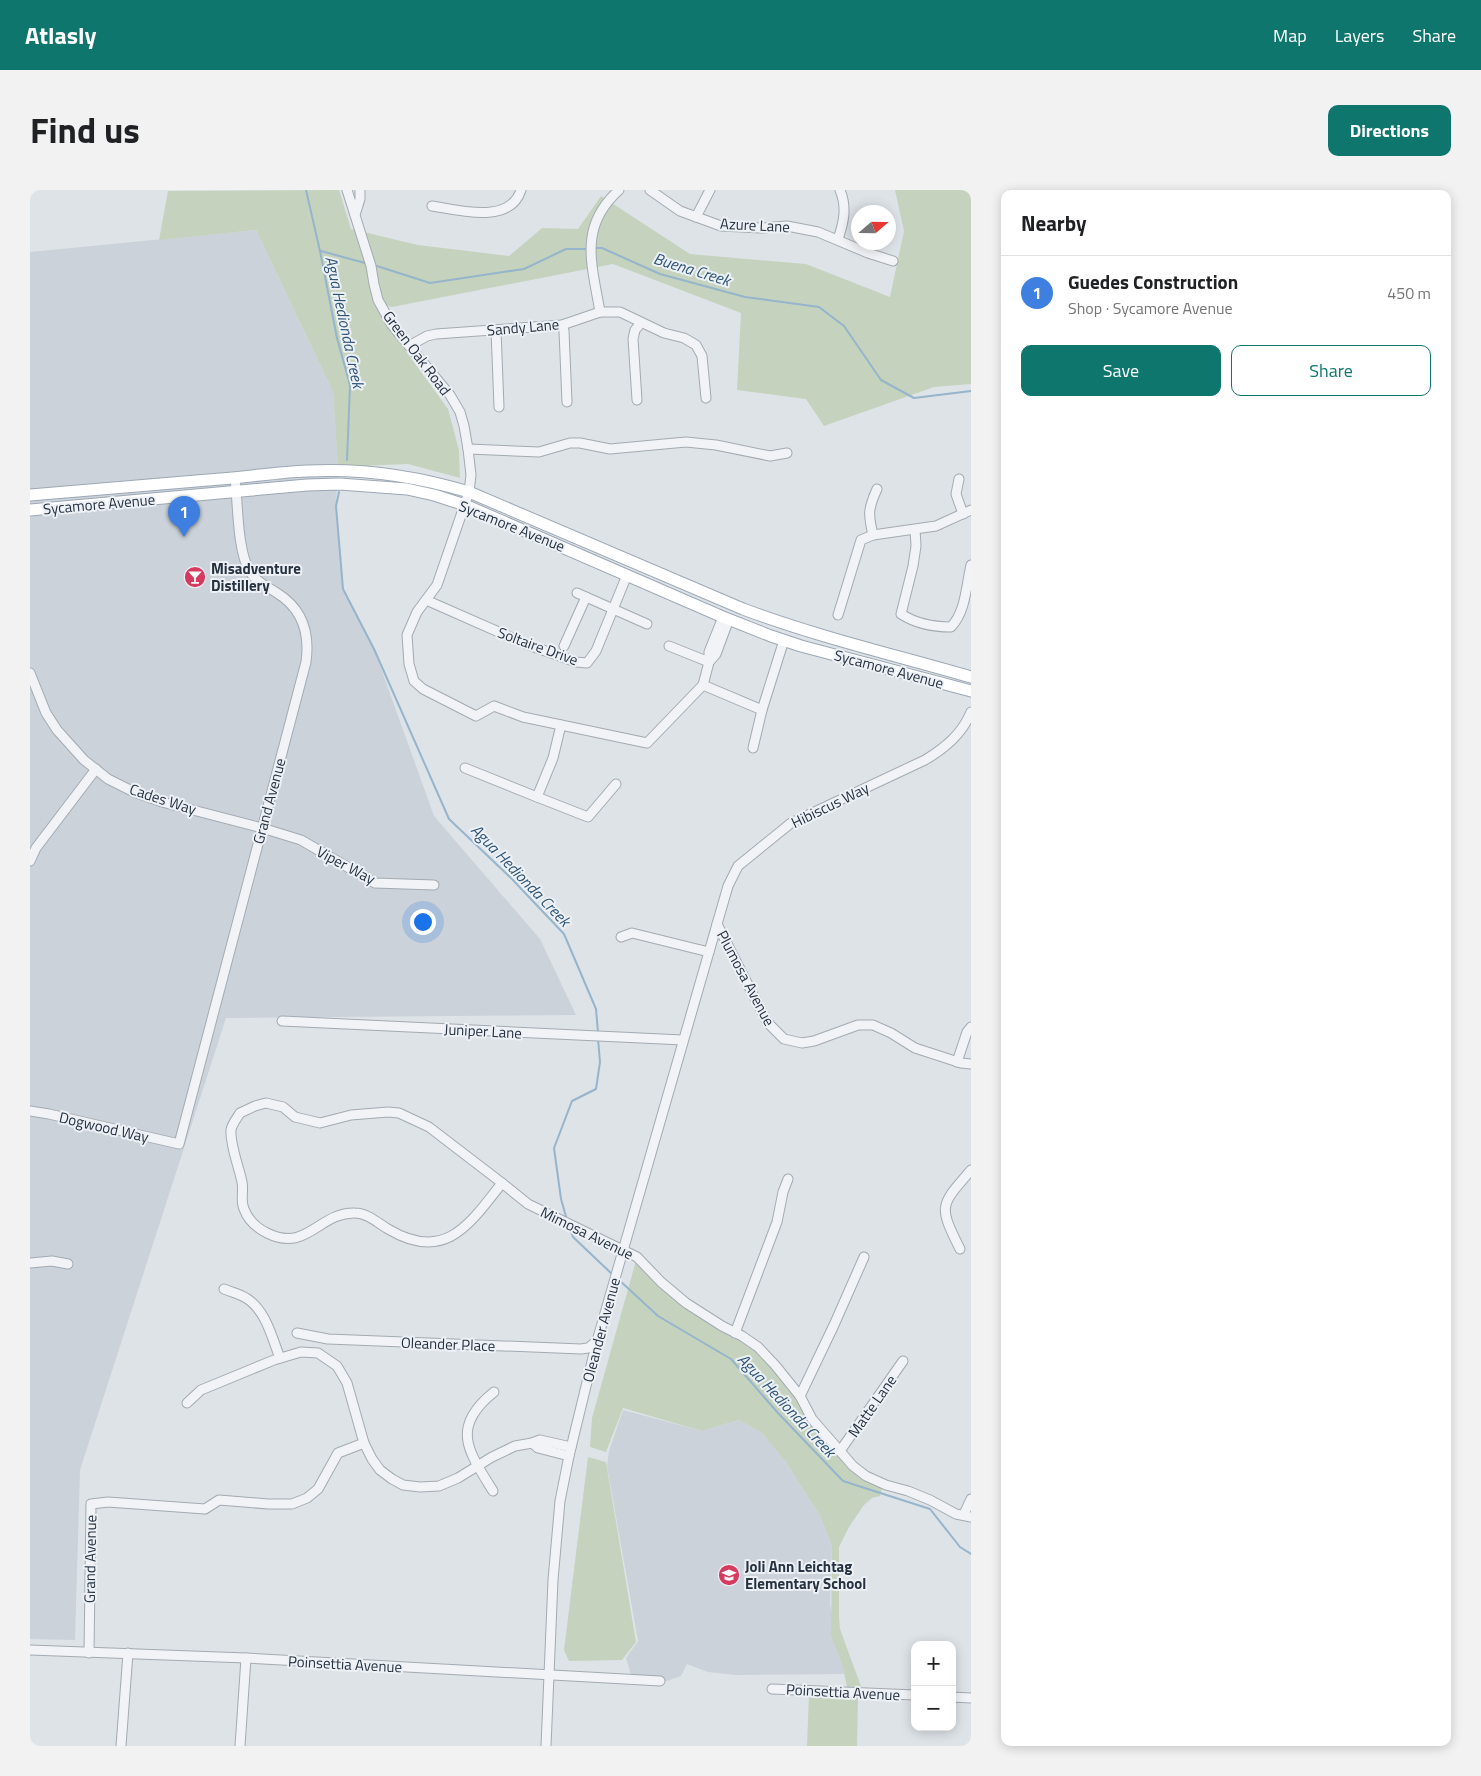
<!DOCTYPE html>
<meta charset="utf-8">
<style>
:root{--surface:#fff;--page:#f2f2f2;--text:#202124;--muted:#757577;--line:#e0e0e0;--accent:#0f766e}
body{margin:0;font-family:"Titillium Web",sans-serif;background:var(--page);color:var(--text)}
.controls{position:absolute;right:15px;bottom:15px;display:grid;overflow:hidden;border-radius:10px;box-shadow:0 2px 12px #0003}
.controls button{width:45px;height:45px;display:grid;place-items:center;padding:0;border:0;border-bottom:1px solid var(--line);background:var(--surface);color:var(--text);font:25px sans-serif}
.compass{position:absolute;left:821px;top:15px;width:45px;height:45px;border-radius:50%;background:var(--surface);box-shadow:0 2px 12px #0003;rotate:70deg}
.you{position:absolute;left:392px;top:731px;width:18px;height:18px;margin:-12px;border:4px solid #fff;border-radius:50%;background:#1a73e8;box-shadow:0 0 0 8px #1a73e833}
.badge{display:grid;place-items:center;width:32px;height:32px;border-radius:50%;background:var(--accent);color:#fff;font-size:16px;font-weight:700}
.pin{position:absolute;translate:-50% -41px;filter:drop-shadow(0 1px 2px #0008)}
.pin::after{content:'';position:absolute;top:26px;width:18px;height:15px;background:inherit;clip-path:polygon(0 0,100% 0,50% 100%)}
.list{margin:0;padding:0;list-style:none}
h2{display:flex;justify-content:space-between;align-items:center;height:65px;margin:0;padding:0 20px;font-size:21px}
h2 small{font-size:16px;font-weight:400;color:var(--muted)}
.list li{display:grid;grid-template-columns:32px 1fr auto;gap:15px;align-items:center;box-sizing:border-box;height:75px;padding:0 20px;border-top:1px solid var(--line)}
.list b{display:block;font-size:19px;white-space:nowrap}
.list p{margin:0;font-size:16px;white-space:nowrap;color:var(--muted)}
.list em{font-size:16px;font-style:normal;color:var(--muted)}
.actions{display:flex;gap:10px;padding:15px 20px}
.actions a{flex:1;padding:11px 0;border:1px solid var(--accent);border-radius:10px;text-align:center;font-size:18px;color:var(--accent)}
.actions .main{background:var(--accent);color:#fff}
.map{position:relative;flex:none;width:941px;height:1556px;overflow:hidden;border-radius:10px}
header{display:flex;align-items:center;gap:30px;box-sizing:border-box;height:70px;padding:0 25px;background:var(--accent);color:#fff}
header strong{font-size:24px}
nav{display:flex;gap:28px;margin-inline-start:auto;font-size:18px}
.intro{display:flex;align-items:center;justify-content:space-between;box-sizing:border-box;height:120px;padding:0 30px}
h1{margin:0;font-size:35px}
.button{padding:12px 22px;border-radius:10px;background:var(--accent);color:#fff;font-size:18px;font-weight:700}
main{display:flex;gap:30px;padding:0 30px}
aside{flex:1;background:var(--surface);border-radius:10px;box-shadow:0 2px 12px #0003}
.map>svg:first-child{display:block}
.built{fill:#ccd2da}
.green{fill:#c5d3be}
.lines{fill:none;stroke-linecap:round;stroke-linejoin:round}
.stream{stroke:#96b4cb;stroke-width:2}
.minor-casing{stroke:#a3aab2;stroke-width:11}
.major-casing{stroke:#9ca8b5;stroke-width:13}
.minor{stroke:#f1f3f6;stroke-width:9}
.major{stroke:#fff;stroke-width:11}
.labels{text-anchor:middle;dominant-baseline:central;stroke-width:4;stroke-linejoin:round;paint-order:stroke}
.street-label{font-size:15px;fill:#263240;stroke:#edf1f6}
.poi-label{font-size:15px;font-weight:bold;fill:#263240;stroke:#edf1f6;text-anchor:start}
.water-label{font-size:16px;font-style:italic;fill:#2e5476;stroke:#edf1f6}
</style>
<header>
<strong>Atlasly</strong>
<nav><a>Map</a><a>Layers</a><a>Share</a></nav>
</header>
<div class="intro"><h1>Find us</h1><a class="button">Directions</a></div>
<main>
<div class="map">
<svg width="941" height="1556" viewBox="0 0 941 1556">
<rect width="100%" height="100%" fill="#dee3e8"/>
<g class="built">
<polygon points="226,40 303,202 308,277 306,316 313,399 344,459 404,626 510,749 546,825 196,828 50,1280 45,1450 0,1449 0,62"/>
<polygon points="593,1220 672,1241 709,1230 731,1242 756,1272 790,1326 802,1356 800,1414 815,1484 705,1485 678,1482 657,1474 651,1486 631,1493 603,1492 596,1468 608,1451 577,1276 579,1261"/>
</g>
<g class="green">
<polygon points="309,0 321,39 388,55 479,66 512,38 548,39 571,6 660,64 776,74 860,107 874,41 865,0 941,0 941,194 904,197 794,236 776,209 707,200 711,123 583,74 362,117 344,113 375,160 418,219 429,260 430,288 378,274 308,277 303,202 226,40 129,50 138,1"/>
<polygon points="607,1067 631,1092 728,1157 823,1276 852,1298 850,1306 842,1308 834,1315 819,1337 809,1357 809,1427 810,1439 832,1499 817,1497 813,1477 801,1445 802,1356 790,1326 756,1272 731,1242 709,1230 672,1241 593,1218 576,1262 560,1257 562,1228"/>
<polygon points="558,1267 576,1272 606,1452 592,1470 539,1471 534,1460"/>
<polygon points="779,1504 828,1508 827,1556 777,1556"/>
</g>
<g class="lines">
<g class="stream">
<polyline points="276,0 290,61 307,148 320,195 317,270"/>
<polyline points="565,58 572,58 630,84 715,107 789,117 814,136 851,190 884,208 941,201"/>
<polyline points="291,61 335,73"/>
<polyline points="347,76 400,93 494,79 536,59 558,59"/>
<polyline points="309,302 306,316 313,399 344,459 419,629 481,688 534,744 566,819 568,842"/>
<polyline points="537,1030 531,1009 524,958 542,911 566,899 570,872 568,849"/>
<polyline points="540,1039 543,1047 582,1084"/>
<polyline points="588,1089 628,1126 701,1169 748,1223 813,1291 900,1319 930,1357 941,1364"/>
</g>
<g class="minor-casing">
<g id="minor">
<polyline points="317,0 341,76 344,94 348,110 362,135 420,205 430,222 434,236 438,259 441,285 439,302 407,395 387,422 377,445 379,474 384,491 393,499 446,526 464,516 493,527 617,553 673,495 732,520 754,450"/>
<polyline points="620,0 650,21 691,36 731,38 757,36 788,42 838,63 863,71"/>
<path d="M402,16C428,20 480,35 491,0"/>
<polyline points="325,25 330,9 330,0"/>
<polyline points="666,27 680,0"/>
<path d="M808,49C814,32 817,17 810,0"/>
<path d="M570,122C562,74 548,37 589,0"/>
<polyline points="532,135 534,141 537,212"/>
<polyline points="466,140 469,217"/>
<polyline points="379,156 397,146 406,144 532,135 570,122 590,122 634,143 654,148 666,155 672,166 676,208"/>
<polyline points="607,210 603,149 605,140 611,133"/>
<polyline points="438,259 509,262 540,253 550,253 580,259 656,252 686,255 740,266 757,263"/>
<polyline points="929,289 926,304 933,324"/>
<path d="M885,340L886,356L883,376L871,424C885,433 904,437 921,437C936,421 936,396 941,375"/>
<path d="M843,345C838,324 838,319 847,299"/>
<polyline points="547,403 617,434"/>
<polyline points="396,410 496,454 546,472 557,473 566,461 597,385"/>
<polyline points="808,425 831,350 843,345 906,336 941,320"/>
<polyline points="534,456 556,407"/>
<polyline points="639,456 679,472"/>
<polyline points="679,472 686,464 699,429"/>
<polyline points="0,483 16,523 27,540 54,570 78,589 104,602 132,612 232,638 271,650 345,693 404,695"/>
<polyline points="673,495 679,472 679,462 693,427"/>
<polyline points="531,535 523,568 507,607 558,627 586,594"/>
<polyline points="723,558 732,520"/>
<polyline points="435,578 507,607"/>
<polyline points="0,671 6,658 66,579"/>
<polyline points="687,734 737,832 754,849 772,853 784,851 828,835 843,835 861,843 885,858 931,873 941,874"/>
<polyline points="591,747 602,743 679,762"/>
<polyline points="252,831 653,850"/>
<polyline points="927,872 937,842 941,837"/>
<path d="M236,913L253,917L265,927L290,933L321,925L358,922L369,923L399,937L472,993C439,1035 415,1073 358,1039C348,1033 337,1023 325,1023C289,1022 277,1063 237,1043C227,1038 218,1030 214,1019C210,1010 214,1001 212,992C209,977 200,955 201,940C202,934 207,928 210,923L225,916Z"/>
<path d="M0,921L19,924L149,954L276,472C280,443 273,419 247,403C238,397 226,392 220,382C207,361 208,313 205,288"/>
<polyline points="472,993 498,1014 607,1067 631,1092 656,1113 692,1136 712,1146 728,1157 745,1175 770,1206 782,1229 823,1276 836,1286 856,1295 878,1301 900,1310 926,1324 941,1327"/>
<path d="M930,1059C908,1015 910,1016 941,980"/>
<polyline points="0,1073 22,1071 38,1074"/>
<path d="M194,1099C201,1102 210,1104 216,1108C236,1120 242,1148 250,1168"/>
<polyline points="267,1143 298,1149 551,1159 558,1158 567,1151"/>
<polyline points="705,1143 747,1032 753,1002 758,989"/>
<polyline points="770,1206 804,1135 834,1067"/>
<polyline points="157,1213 171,1200 244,1170 271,1162 288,1163 307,1176 317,1193 334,1253 342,1269 350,1280 362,1289 373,1295 390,1297 409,1296 428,1288 462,1267 485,1256 502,1253 510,1250 541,1257"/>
<polyline points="502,1253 508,1258 539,1266"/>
<polyline points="810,1261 873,1171"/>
<path d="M463,1301C438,1261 420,1237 464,1202"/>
<polyline points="934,1324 941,1309"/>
<polyline points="0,1460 216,1468 630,1491"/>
<polyline points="59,1463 61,1314 78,1312 175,1319 189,1310 238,1314 262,1314 277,1308 288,1299 308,1263 334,1253"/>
<polyline points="742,1499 885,1505"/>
<polyline points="922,1507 941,1508"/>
<polyline points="91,1556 98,1463"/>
<polyline points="210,1556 216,1468"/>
<path d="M516,1556L523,1390L530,1311L539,1266L567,1151L698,696L708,676L761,633L895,570C915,558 932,544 941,522"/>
</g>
</g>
<g class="major-casing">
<g id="major">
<path d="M0,305C63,300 127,294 190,289C219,287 248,282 277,281C333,278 386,286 439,302L713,419C788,447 865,465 941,487"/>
<polyline points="0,320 277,295 310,294 377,299 404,305 435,315 693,427 741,446 771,456 941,501"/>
</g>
</g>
<use href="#minor" class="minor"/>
<use href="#major" class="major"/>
</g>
<defs>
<g id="bar-disc" transform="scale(1.125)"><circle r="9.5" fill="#d63a5e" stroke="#edf1f6"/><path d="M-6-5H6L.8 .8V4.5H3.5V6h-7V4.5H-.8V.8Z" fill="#fff"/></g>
<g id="school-disc" transform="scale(1.125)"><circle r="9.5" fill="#d63a5e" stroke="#edf1f6"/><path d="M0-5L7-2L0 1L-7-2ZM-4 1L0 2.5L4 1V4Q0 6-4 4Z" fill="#fff"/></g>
</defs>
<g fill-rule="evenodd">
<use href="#bar-disc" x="165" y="387"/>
<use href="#school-disc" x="699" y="1385"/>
</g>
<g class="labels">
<g class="street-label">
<text transform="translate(725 35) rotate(3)">Azure Lane</text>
<text transform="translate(493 137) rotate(-5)">Sandy Lane</text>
<text transform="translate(387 163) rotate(53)">Green Oak Road</text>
<text transform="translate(69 314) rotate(-5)">Sycamore Avenue</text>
<text transform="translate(482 336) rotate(22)">Sycamore Avenue</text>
<text transform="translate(508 456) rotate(20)">Soltaire Drive</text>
<text transform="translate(859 479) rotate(15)">Sycamore Avenue</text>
<text transform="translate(133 609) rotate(18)">Cades Way</text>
<text transform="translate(239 611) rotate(-75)">Grand Avenue</text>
<text transform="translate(800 615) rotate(-26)">Hibiscus Way</text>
<text transform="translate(316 675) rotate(28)">Viper Way</text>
<text transform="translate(716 788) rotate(62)">Plumosa Avenue</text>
<text transform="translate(453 841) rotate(3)">Juniper Lane</text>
<text transform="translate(74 937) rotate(13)">Dogwood Way</text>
<text transform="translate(557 1043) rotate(26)">Mimosa Avenue</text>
<text transform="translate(571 1140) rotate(-75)">Oleander Avenue</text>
<text transform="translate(418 1154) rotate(2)">Oleander Place</text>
<text transform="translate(842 1216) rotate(-55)">Matte Lane</text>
<text transform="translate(60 1369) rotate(-89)">Grand Avenue</text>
<text transform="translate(315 1474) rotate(3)">Poinsettia Avenue</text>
<text transform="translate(813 1502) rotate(3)">Poinsettia Avenue</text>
</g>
<g class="poi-label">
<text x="181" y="378">Misadventure<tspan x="181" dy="17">Distillery</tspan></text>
<text x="715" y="1376">Joli Ann Leichtag<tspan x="715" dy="17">Elementary School</tspan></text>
</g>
<g class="water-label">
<text transform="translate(662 79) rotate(17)">Buena Creek</text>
<text transform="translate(315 132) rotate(78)">Agua Hedionda Creek</text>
<text transform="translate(491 685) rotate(46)">Agua Hedionda Creek</text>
<text transform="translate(757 1215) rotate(47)">Agua Hedionda Creek</text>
</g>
</g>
</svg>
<div class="controls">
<button>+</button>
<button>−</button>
</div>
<svg class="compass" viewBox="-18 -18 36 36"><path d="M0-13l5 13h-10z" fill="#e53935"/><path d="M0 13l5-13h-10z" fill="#757577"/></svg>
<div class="you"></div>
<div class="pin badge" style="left:154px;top:347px;background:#3f7fe0">1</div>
</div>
<aside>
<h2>Nearby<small></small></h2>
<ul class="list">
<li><span class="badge" style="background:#3f7fe0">1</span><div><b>Guedes Construction</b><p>Shop · Sycamore Avenue</p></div><em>450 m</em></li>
</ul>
<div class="actions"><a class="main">Save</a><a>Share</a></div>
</aside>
</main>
